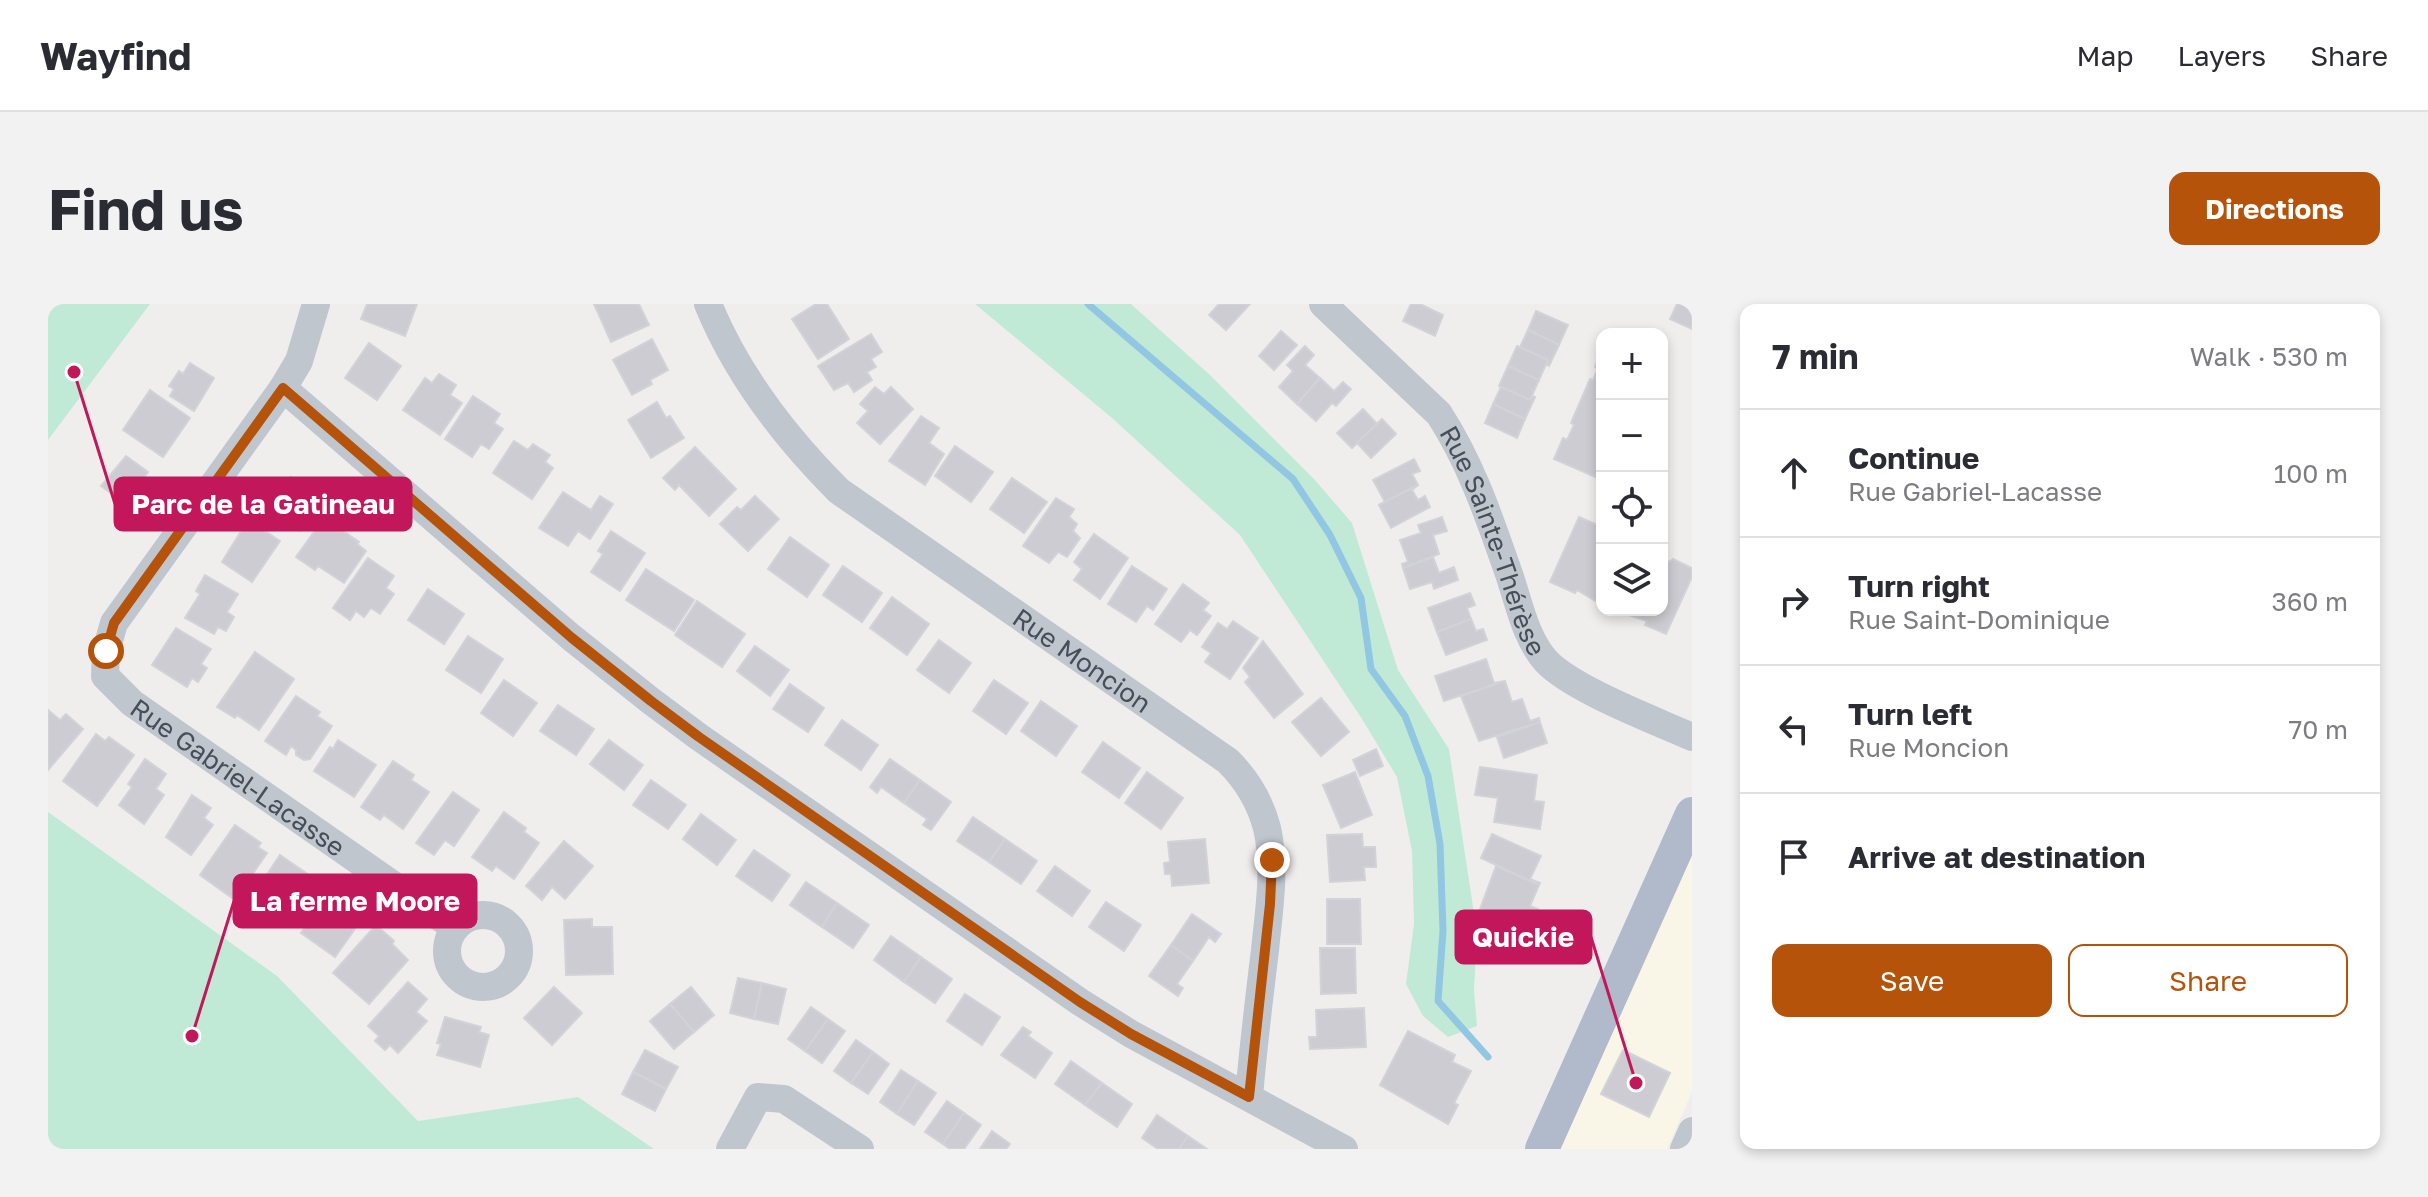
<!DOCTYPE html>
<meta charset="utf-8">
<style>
:root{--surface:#fff;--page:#f2f2f3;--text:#2b2b33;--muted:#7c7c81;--line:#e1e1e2;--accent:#b45309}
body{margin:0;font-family:"Golos Text",sans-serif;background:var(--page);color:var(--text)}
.controls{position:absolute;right:24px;top:24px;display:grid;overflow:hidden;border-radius:16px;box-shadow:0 4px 12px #0003}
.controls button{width:72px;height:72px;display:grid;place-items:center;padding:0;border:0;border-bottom:2px solid var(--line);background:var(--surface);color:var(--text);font:40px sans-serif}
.stop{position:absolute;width:24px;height:24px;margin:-18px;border:6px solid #b45309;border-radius:50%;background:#fff}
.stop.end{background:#b45309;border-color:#fff;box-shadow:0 2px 8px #0008}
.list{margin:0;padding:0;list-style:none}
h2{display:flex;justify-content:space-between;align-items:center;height:104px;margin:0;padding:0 32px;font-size:34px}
h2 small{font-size:26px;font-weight:400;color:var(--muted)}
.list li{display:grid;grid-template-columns:52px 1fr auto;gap:24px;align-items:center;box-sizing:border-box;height:128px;padding:0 32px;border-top:2px solid var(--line)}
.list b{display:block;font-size:30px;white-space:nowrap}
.list p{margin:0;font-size:26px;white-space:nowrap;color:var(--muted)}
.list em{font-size:26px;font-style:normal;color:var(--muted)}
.actions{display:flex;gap:16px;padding:24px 32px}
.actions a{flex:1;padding:18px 0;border:2px solid var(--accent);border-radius:16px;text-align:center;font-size:28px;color:var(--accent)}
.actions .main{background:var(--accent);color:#fff}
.icon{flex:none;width:44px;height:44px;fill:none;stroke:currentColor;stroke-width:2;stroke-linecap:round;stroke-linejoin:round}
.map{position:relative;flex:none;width:1644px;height:845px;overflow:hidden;border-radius:16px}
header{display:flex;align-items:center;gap:48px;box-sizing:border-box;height:112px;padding:0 40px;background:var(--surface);border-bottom:2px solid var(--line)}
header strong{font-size:38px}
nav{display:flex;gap:44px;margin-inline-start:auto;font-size:28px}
.intro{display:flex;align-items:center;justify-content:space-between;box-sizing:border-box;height:192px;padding:0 48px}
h1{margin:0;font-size:56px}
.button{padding:20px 36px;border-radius:16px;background:var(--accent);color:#fff;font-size:28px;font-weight:700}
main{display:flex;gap:48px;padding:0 48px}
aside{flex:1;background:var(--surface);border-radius:16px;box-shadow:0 4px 12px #0003}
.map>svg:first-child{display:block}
.commercial{fill:#f9f6e8}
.green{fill:#c0ead5}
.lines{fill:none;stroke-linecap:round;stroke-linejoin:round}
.stream{stroke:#91c7e2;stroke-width:7}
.building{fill:#ccccd2;stroke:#d2d3d8;stroke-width:2}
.minor{stroke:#c0c6ce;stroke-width:28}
.major{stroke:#b0baca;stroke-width:34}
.route{stroke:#b45309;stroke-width:10}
.labels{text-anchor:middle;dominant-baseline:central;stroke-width:7;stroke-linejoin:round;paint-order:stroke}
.street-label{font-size:26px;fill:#484e59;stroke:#fff}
.leader{fill:none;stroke:#c2185b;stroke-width:3}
.callout-dot{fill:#c2185b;stroke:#fff;stroke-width:3}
.callout{fill:#c2185b;stroke:#c2185b;stroke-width:3}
.callout-label{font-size:28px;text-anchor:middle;font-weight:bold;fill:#fff}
</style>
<header>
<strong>Wayfind</strong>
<nav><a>Map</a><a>Layers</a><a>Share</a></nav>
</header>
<div class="intro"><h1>Find us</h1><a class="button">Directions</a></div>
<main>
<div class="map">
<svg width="1644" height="845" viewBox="0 0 1644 845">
<rect width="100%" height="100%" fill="#f0eeed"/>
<polygon class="commercial" points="1644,540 1644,788 1619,845 1505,845"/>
<g class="green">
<polygon points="0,0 102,0 0,136"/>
<polygon points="927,0 1083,0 1162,71 1266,175 1304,219 1350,366 1401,445 1429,629 1426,686 1429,722 1400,733 1375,712 1358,680 1366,620 1364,547 1349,473 1314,415 1192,231 1064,114"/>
<polygon points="0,508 229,672 370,817 530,793 606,845 0,845"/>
</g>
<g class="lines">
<polyline class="stream" points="1040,0 1245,175 1282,231 1313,294 1323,365 1357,412 1380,472 1392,540 1395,627 1390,697 1440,753"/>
</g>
<g class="building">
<polygon points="319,0 369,0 357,32 313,15"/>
<polygon points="546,0 591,0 601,21 563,38"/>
<polygon points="768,0 779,0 801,35 770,55 744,15"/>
<polygon points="1171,0 1202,0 1178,26 1161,11"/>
<polygon points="1363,0 1372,0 1395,11 1387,32 1355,17"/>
<polygon points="1629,0 1644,0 1644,25 1622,15"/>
<polygon points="1488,7 1520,21 1511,41 1480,26"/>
<polygon points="1480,26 1511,41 1501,62 1498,60 1500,56 1472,43"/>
<polygon points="1233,27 1249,41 1226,66 1211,52"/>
<polygon points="823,30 834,48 823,55 828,63 819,68 824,76 806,88 800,79 786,86 770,62"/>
<polygon points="604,35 620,66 602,76 604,80 584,91 565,56"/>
<polygon points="321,39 353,62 329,96 297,74"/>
<polygon points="1257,42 1266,51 1257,61 1272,74 1249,100 1231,83 1245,67 1239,61"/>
<polygon points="1469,42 1500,56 1491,76 1460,62"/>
<polygon points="1554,47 1554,176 1506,155 1515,134 1519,136 1526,121 1523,119 1542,75 1545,76 1550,65 1547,63"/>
<polygon points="142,59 166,74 146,107 122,92 126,85 121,82 131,67 135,70"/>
<polygon points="1460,62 1491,76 1482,96 1451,82"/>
<polygon points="391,70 408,81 402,91 414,99 392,131 355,106 377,74 384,79"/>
<polygon points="1272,74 1286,87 1295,78 1303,85 1288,102 1284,99 1268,117 1249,100"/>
<polygon points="827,83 836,90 843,83 865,105 832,140 809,119 820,107 812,100"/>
<polygon points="1453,83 1482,96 1484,92 1487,93 1477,115 1445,100"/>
<polygon points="102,86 142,114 115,153 75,126"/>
<polygon points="425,92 452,110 446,119 455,125 441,145 433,140 424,153 397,135"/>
<polygon points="609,98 618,114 622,112 636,134 603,154 580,116"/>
<polygon points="1445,100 1477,115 1469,134 1437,119"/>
<polygon points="1315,105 1329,120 1304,144 1289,129"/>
<polygon points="873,112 891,124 881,139 896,150 877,181 841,157"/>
<polygon points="1334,115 1348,130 1323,154 1309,139"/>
<polygon points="466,137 480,146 485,140 502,151 497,158 505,164 484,195 445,169"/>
<polygon points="907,142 945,168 923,198 887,172"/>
<polygon points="647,143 688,185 661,212 631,181 627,186 615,174"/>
<polygon points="78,152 100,168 93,178 100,183 89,198 84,195 80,201 53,182"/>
<polygon points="1366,155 1372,167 1364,170 1370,181 1331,201 1337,198 1325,176"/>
<polygon points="243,173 275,194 252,227 221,207"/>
<polygon points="964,174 999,198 976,229 942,205"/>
<polygon points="1370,181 1364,186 1370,196 1377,192 1382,203 1343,224 1331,201"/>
<polygon points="515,188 543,206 552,192 565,200 542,235 530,227 520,242 491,224"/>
<polygon points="707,192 731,215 700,247 672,220 689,203 693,206"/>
<polygon points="1008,194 1026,205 1021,213 1029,220 1025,227 1032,234 1019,253 1010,248 1001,259 975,242"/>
<polygon points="1394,213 1399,227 1385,231 1391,250 1355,264 1354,260 1360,258 1352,236 1373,229 1370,221"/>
<polygon points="1531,213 1554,223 1554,301 1529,286 1527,289 1502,278"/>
<polygon points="276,214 311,238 309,240 318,247 296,279 270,262 267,266 248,253"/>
<polygon points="200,216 232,237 204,278 174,258"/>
<polygon points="563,227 597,249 572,287 543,268 555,250 550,247"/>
<polygon points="1046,230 1080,254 1052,295 1026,276 1034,265 1026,258"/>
<polygon points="742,233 781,261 759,293 720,265"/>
<polygon points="1385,253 1391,269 1406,263 1410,276 1386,285 1384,278 1362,285 1355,264"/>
<polygon points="320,254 346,272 338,284 346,290 332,310 323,304 316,313 308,307 302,316 285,304"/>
<polygon points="1614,254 1622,258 1625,255 1644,264 1644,273 1618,330 1597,321 1599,317 1566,306 1614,306"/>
<polygon points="795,262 834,289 814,318 775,291"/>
<polygon points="1084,262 1119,285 1105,306 1099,302 1088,318 1060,300"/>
<polygon points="598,265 646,296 626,327 578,296"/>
<polygon points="157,271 190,290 179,308 186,313 178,327 170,323 166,330 137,314 152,290 148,287"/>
<polygon points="1135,280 1161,299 1155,306 1163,312 1149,331 1142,326 1133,338 1107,320"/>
<polygon points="380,285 416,310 396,340 360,316"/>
<polygon points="1422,289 1427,301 1419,304 1423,315 1389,328 1380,304"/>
<polygon points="844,293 881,320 859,351 822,324"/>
<polygon points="649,297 697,330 674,363 627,331"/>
<polygon points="1423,315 1428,327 1435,325 1439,336 1398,351 1389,328"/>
<polygon points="1185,317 1210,334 1182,375 1157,358 1163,349 1154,343 1170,319 1179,325"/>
<polygon points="128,324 163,345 153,360 159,364 150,378 144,374 139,383 104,361"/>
<polygon points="420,332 455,355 433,389 398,366"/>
<polygon points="891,336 923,359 901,389 869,366"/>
<polygon points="1215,337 1255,390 1226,414 1197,378 1202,373 1195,364"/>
<polygon points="707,342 741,366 722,392 689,367"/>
<polygon points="207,348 246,375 211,426 189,411 187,414 169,403"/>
<polygon points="1438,355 1446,379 1457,377 1396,397 1387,372"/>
<polygon points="456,376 489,399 465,432 433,409"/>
<polygon points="946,376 980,399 958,430 925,407"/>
<polygon points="1457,377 1464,398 1474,395 1482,417 1491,414 1492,418 1431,437 1413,392"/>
<polygon points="742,380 776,404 760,428 725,405"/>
<polygon points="248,392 272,408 269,412 284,422 262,455 256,456 248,451 248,446 243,442 238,451 217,437"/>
<polygon points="1273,394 1301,428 1273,452 1244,418"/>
<polygon points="993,397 1029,422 1008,452 973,427"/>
<polygon points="510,401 546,425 528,451 492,427"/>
<polygon points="0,406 12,416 18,410 35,425 0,466"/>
<polygon points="794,416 830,441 813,466 777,441"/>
<polygon points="1492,418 1499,439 1456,454 1449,433"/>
<polygon points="48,430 57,437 61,433 86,451 49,502 15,477"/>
<polygon points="290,436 328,461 306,493 266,467 282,443 285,445"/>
<polygon points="561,436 595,461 576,486 542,460"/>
<polygon points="1055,438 1092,464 1071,494 1034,468"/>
<polygon points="1328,445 1335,462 1312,472 1305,456"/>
<polygon points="97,455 118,470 108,485 116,491 96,520 71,501 84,483 80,480"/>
<polygon points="842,455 872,476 856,499 833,483 829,489 822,483"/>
<polygon points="345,457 366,471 363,476 381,488 355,525 336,511 332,516 313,503"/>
<polygon points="1432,463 1489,471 1486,497 1496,498 1492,525 1446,518 1450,494 1427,491"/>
<polygon points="1099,468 1135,494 1113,525 1077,499"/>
<polygon points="1307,468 1324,511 1293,524 1275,481"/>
<polygon points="603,476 638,501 620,525 585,501"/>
<polygon points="872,476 903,498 883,526 875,521 879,515 856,499"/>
<polygon points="405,488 431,506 406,542 397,536 386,551 368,539"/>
<polygon points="144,491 163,504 156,514 165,521 143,551 118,533"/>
<polygon points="456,508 478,524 476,528 491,539 466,575 448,562 444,567 424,553"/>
<polygon points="653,510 688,536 669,561 635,535"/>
<polygon points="925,513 957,535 941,558 909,537"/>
<polygon points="187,521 213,539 210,543 219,549 187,596 152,571"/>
<polygon points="1314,530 1315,543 1327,543 1328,563 1316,563 1317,576 1282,578 1279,531"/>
<polygon points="1444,530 1493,552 1482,575 1492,579 1491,581 1433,554"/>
<polygon points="957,535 989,557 973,580 941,558"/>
<polygon points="1157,535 1161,579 1124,582 1123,570 1117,570 1116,559 1122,558 1120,538"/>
<polygon points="516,537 545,562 517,595 504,583 494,596 478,582"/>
<polygon points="706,546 742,571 724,597 688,572"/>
<polygon points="232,551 261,571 258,575 269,583 250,611 210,584"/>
<polygon points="1007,562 1042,587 1024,612 989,587"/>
<polygon points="1448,562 1491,581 1482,602 1490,605 1481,628 1489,634 1431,608"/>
<polygon points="758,578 789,599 774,623 742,601"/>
<polygon points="280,586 316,612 287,653 253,629"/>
<polygon points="1279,595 1312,595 1313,640 1279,640"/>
<polygon points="1058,598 1093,621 1076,647 1041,623"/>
<polygon points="789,599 821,621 805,644 774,623"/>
<polygon points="1144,610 1173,630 1167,638 1161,633 1145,657 1123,641"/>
<polygon points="544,615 544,623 564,623 565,670 518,671 516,616"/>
<polygon points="328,621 346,637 344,640 360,656 321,700 285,669"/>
<polygon points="843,632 873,653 856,678 826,656"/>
<polygon points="1123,641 1145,657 1129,680 1135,684 1130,692 1101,672"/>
<polygon points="1272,644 1307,644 1308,689 1273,690"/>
<polygon points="873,653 904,675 887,699 856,678"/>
<polygon points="690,674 714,679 706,715 682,709"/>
<polygon points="360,678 379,695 368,708 379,717 350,749 342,741 337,746 327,737 331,732 320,722"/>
<polygon points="714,679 738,685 730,720 706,715"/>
<polygon points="506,683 534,709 504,741 476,714"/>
<polygon points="643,683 666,711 646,728 622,700"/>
<polygon points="917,690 952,713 934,741 899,717"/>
<polygon points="622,700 646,728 626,745 602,717"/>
<polygon points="763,703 780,715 757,747 740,735"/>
<polygon points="1316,704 1318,743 1262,745 1261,733 1269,733 1268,706"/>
<polygon points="397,713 433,723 431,728 441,731 432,763 389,751 393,740 389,739"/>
<polygon points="780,715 797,727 774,759 757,747"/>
<polygon points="975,723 983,728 980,732 1004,749 987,774 953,751"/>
<polygon points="1360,727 1407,751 1404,758 1423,767 1406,799 1410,801 1400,820 1332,781"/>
<polygon points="808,736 825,748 803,779 786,767"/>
<polygon points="597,746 630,763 618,785 585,768"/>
<polygon points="1575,746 1622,769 1601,813 1553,790"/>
<polygon points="825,748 841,760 820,790 803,779"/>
<polygon points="1023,757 1054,779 1037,801 1007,780"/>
<polygon points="853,766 870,777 849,810 832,798"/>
<polygon points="585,768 618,785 607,807 574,790"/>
<polygon points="870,777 888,789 866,821 849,810"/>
<polygon points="1054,779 1084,800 1069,823 1037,801"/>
<polygon points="899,797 916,809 895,840 877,828"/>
<polygon points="916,809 933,821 916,845 902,845 895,840"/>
<polygon points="1109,811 1140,832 1131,845 1110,845 1094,834"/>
<polygon points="944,827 962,840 958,845 932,845"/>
<polygon points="1140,832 1159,845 1131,845"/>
</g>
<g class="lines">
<g class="minor">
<path id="s1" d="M268,0L251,57L235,84L66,319L58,347L57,372L84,399L407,624"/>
<path id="s2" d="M660,0C689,71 737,133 791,187L1180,457C1199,476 1212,497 1219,524C1228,564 1221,606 1217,646C1211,695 1205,744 1201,793"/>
<path id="s3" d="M1275,0L1391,110C1424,161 1442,216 1462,273C1471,300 1478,335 1498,357C1524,385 1606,416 1644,433"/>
<polyline points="235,84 524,334 603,397 651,433 1032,698 1083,730 1296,845"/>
<circle cx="435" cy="647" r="36"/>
<polyline points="682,845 710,793 736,795 812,845"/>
<polyline points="1636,845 1644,827"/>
</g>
<polyline class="major" points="1494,845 1644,510"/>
</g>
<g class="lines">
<polyline class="route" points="58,347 66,319 235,84 524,334 603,397 651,433 1032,698 1083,730 1201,793 1222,600 1224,556"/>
</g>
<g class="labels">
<g class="street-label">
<text stroke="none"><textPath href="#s3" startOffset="298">Rue Sainte-Thérèse</textPath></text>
<text stroke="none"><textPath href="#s2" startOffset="526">Rue Moncion</textPath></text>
<text stroke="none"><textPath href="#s1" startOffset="602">Rue Gabriel-Lacasse</textPath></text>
</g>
</g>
<path class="leader" d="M26 68L67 200M144 732L186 597M1588 779L1543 633"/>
<g class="callout-dot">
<circle cx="26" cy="68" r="8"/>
<circle cx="144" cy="732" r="8"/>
<circle cx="1588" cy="779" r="8"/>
</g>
<g class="callout">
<rect x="67" y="174" width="296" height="52" rx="8"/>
<rect x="186" y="571" width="242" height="52" rx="8"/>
<rect x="1408" y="607" width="135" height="52" rx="8"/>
</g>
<g class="callout-label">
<text x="215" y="210">Parc de la Gatineau</text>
<text x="307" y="607">La ferme Moore</text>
<text x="1475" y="643">Quickie</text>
</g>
</svg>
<div class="controls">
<button>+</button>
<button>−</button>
<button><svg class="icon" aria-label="locate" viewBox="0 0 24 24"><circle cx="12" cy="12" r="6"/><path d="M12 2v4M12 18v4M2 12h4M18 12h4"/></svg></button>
<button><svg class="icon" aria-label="layers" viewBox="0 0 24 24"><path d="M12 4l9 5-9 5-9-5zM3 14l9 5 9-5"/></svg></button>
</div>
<div class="stop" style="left:58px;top:347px"></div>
<div class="stop end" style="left:1224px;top:556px"></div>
</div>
<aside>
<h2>7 min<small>Walk · 530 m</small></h2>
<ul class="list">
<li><svg class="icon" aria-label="ahead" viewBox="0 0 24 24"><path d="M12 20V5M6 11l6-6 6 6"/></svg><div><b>Continue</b><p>Rue Gabriel-Lacasse</p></div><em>100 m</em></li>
<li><svg class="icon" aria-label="right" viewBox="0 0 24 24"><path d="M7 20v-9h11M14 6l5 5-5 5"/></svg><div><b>Turn right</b><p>Rue Saint-Dominique</p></div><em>360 m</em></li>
<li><svg class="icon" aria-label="left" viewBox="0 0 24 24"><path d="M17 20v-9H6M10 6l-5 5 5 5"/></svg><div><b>Turn left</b><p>Rue Moncion</p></div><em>70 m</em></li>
<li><svg class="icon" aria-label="arrive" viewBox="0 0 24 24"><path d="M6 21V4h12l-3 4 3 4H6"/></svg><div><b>Arrive at destination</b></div></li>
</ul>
<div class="actions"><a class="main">Save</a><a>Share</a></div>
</aside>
</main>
